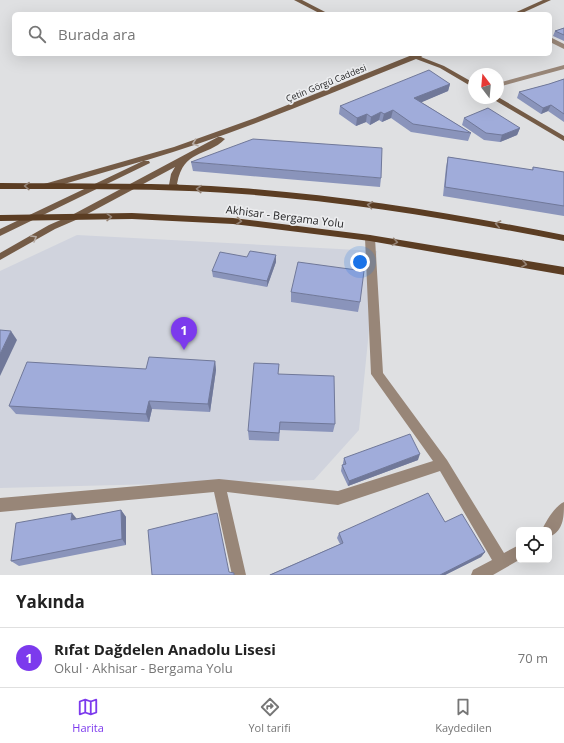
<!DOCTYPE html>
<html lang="tr">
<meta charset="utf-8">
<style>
:root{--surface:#fff;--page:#f6f6f6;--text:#222;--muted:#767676;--line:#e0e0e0;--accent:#7c3aed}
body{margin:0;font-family:"Open Sans",sans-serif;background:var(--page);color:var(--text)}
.controls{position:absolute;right:12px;bottom:12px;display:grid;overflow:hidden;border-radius:6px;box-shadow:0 4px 16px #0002}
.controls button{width:36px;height:36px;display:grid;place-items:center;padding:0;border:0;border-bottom:1px solid var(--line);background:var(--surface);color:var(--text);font:20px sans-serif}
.compass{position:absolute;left:468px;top:68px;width:36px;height:36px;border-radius:50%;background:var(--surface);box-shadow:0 4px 16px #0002;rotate:344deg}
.you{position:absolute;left:360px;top:262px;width:14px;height:14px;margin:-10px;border:3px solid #fff;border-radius:50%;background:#1a73e8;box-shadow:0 0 0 6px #1a73e833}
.badge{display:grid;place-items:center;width:26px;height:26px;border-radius:50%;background:var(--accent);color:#fff;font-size:13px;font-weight:700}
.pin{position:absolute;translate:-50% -33px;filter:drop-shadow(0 1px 2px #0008)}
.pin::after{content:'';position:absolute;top:21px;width:14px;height:12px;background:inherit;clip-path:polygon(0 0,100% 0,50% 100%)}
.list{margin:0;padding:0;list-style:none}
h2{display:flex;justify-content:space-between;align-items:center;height:52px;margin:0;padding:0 16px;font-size:17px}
h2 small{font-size:13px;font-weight:400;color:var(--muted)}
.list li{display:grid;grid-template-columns:26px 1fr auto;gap:12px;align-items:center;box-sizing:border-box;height:60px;padding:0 16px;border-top:1px solid var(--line)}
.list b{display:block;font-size:15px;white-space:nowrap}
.list p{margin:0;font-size:13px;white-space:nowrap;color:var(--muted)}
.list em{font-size:13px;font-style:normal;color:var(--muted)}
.icon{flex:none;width:22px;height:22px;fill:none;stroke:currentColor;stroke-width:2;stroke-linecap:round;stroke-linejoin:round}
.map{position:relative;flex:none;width:564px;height:575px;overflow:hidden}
.search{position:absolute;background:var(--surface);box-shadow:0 4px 16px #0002;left:12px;right:12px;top:12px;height:44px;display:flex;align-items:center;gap:10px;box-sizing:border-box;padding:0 14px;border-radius:6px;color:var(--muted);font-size:15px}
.sheet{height:112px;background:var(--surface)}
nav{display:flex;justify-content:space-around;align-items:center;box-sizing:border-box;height:56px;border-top:1px solid var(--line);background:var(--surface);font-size:11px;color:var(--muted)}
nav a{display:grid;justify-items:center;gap:2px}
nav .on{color:var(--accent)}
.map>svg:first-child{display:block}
.built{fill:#d0d3dd}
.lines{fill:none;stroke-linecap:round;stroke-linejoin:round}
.street{fill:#988678;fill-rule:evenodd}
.secondary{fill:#745b46;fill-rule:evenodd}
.primary{fill:#5b3d23;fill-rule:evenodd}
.wall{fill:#8a94bb}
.shaded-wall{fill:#707899}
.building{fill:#a0acda;stroke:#707899}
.oneway{stroke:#b6aba3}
.oneway2{stroke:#958375}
.labels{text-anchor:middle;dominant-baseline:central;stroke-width:3.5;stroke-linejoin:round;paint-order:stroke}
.far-street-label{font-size:9px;fill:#1f1f20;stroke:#ecedef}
.street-label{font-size:11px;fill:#1f1f20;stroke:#ecedef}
</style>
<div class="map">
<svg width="564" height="575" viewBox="0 0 564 575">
<rect width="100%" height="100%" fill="#dfe0e2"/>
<polygon class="built" points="77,235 377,251 359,430 314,480 0,488 0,271"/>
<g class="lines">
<g class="street">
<polygon points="550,37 564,44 564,49 550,42"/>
<polygon points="564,65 564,69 498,87 498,83"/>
<polygon points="370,235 375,238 383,373 447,460 504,553 519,545 519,560 493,575 471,575 473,570 492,560 440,471 338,505 227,492 246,575 232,575 214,492 0,512 0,498 219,479 338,491 433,461 371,374 365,238"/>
<path d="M564,502C564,516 564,531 549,537V530H542C546,521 555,506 564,502Z"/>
</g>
<g class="secondary">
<polygon points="294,0 302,0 329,14 321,14"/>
<polygon points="543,0 551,0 520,14 512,14"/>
<path d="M425,54L421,57L444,66L474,83V88L440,68L416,59C326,95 237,134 144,161H149L150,163L0,236V229L143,161L47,189L43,186L44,184L174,147L255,118L412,55Z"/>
<polygon points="498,97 564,136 564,141 491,98 498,98"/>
<path d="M218,137H221L225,139C206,158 184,148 177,184L185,188L184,190H178L169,185L171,174L175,167L78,219L55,229L0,260V253L49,225L72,215Z"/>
</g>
<g class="primary">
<path d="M0,183C80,184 161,182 241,188C350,196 457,214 564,235V241C457,220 350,202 242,194C161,188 80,189 0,189Z"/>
<polygon points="132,213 233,218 370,235 564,267 564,275 370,241 233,224 132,219 0,221 0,215"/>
</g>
</g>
<g class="wall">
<polygon points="564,28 564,41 553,36 555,31"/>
<polygon points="564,79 564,122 548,111 541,114 517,98 519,92 549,84"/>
<polygon points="450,84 448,91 421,102 471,133 468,141 411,132 391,118 382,122 379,120 370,125 366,122 356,126 339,114 340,106"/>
<polygon points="464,118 520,128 517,135 500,142 484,140 462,125"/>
<polygon points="448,157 532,170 533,167 564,172 564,216 443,196 446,167"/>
<polygon points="191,162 381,178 380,187 193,171"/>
<polygon points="276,262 267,287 213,277 212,271"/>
<polygon points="291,292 360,302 358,312 291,302"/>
<polygon points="215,361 216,370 210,412 152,409 149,422 16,414 9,406 146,369"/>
<polygon points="279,374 335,424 333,432 280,430 279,441 249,440 248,431"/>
<polygon points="344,458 418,460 348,486 341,471 342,465 343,465 343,463"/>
<polygon points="121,510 126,517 126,545 19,566 11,561 77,519"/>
<polygon points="445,522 485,552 481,557 445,575 269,575 340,544 337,538 339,533"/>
</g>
<g class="shaded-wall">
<polygon points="450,84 448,91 413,106 414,98"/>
<polygon points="551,105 548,111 541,114 543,108"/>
<polygon points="393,110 391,118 382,122 384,114"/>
<polygon points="381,112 379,120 370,125 371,117"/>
<polygon points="367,114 366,122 356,126 357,118"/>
<polygon points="520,128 517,135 500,142 502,135"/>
<polygon points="276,255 276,262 267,287 267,281"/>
<polygon points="11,331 17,340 0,376 0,354"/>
<polygon points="215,361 216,370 210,412 208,404"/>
<polygon points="149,401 152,409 149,422 146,414"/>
<polygon points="420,454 418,460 348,486 349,481"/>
<polygon points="121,510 126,517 126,545 122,539"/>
<polygon points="72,513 77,519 71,520"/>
<polygon points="485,552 481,557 445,575 440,575"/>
</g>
<g class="building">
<polygon points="564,28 564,35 555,31"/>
<polygon points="429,70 450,84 414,98 471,133 413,124 393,110 384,114 381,112 371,117 367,114 357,118 340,106"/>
<polygon points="564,79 564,114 551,105 543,108 519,92 549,84"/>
<polygon points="488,108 520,128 502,135 486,133 464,118"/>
<polygon points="253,139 382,148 381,178 191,162"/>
<polygon points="448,157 533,170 533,167 564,172 564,206 445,187"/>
<polygon points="250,251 276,255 267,281 212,271 220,252 247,257"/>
<polygon points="298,262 364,271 360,302 291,292"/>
<polygon points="0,330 11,331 0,354"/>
<polygon points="149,357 215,361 208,404 149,401 146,414 9,406 27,362 146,369"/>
<polygon points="254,363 279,364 278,374 334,376 335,424 280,422 279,433 248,431"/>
<polygon points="410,434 420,454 349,481 342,465 346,464 344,458"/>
<polygon points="428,493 445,522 462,514 485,552 440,575 270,575 343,543 339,533"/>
<polygon points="121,510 122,539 11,561 16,523 72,513 71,520"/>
<polygon points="217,513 229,572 234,573 234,575 152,575 148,530"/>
</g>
<defs><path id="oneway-chevron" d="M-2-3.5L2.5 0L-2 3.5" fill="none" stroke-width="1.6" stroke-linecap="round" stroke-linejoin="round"/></defs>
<g class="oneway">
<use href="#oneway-chevron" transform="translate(195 143) rotate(161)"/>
<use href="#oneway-chevron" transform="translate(34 238) rotate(-30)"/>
</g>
<g class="oneway2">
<use href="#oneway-chevron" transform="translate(27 186) rotate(-179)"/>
<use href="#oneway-chevron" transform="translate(199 189) rotate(-177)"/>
<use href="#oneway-chevron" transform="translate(370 205) rotate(-173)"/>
<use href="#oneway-chevron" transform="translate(109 217) rotate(-1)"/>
<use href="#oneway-chevron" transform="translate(239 221) rotate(7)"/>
<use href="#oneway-chevron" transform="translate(498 224) rotate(-168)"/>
<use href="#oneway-chevron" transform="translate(395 242) rotate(9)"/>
<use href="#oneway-chevron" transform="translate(524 264) rotate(10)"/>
</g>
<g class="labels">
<g class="far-street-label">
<text transform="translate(326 83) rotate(-22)">Çetin Görgü Caddesi</text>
</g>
<g class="street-label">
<text transform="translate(285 216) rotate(7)">Akhisar - Bergama Yolu</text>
</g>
</g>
</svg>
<div class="controls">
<button><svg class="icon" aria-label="locate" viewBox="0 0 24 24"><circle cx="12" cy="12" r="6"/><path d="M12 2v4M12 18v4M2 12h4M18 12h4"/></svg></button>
</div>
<svg class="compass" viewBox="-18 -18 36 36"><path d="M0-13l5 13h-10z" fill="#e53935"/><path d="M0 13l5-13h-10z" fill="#767676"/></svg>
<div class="you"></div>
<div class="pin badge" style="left:184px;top:350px">1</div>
<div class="search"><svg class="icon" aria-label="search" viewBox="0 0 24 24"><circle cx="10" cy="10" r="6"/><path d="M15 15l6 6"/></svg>Burada ara</div>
</div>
<section class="sheet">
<h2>Yakında<small></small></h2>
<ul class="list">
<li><span class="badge">1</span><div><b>Rıfat Dağdelen Anadolu Lisesi</b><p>Okul · Akhisar - Bergama Yolu</p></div><em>70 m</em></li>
</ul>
</section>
<nav>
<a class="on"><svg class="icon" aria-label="map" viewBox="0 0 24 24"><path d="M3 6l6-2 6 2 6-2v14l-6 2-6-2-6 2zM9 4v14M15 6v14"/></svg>Harita</a>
<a><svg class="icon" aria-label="directions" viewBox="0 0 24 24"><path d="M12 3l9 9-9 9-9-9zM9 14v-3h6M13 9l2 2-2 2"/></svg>Yol tarifi</a>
<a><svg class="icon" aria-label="saved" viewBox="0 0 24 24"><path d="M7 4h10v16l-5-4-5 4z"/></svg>Kaydedilen</a>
</nav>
